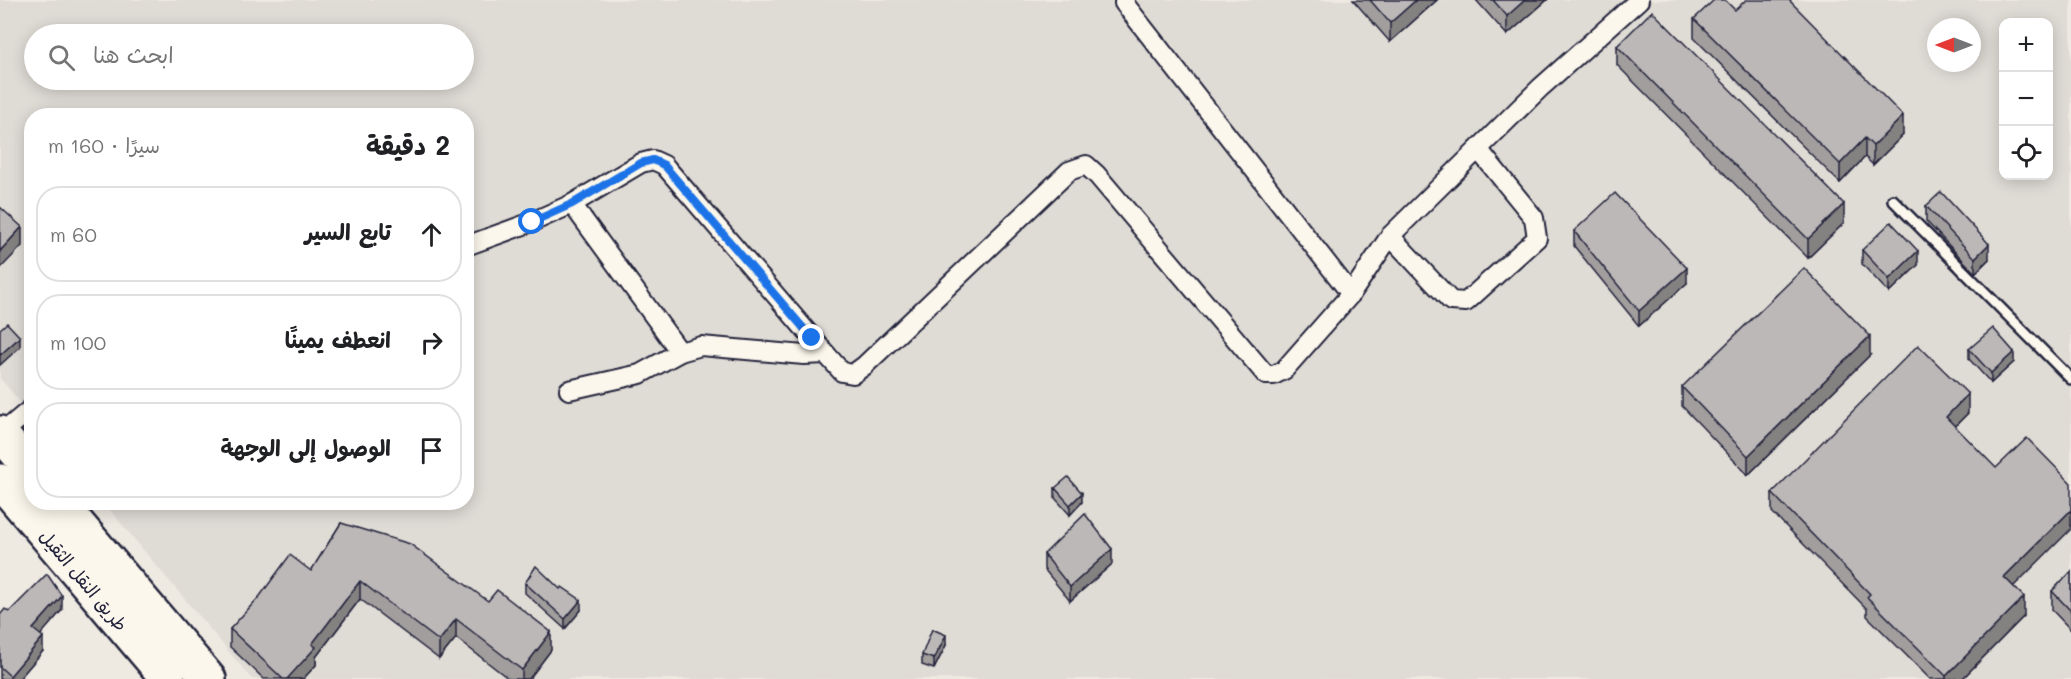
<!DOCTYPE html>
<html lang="ar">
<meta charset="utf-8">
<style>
:root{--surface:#fff;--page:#f2f2f2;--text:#202124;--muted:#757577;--line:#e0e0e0}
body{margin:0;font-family:Mali,"Playpen Sans Arabic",sans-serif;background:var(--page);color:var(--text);direction:rtl}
.controls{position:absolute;right:18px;top:18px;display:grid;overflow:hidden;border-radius:12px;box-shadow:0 3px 15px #0003}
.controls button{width:54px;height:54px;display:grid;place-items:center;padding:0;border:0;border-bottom:2px solid var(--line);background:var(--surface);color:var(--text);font:30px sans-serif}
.compass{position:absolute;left:1927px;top:18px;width:54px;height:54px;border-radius:50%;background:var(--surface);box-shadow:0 3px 15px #0003;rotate:270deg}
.stop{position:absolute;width:18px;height:18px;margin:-14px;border:4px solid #1a73e8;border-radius:50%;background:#fff}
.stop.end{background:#1a73e8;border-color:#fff;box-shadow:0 2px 6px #0008}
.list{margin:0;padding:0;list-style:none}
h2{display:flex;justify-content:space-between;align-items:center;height:78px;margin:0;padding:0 24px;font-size:26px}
h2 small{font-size:20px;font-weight:400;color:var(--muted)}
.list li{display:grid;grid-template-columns:39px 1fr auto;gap:18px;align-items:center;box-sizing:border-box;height:96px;margin:0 12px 12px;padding:0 12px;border:2px solid var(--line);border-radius:24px}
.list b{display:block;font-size:22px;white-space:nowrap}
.list em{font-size:20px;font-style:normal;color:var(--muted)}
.icon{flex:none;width:33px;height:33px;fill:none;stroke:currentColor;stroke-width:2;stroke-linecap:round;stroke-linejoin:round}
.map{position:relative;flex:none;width:2071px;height:679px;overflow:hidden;direction:ltr}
.search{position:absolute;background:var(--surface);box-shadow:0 3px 15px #0003;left:24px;top:24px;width:450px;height:66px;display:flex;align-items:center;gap:15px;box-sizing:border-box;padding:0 21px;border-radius:33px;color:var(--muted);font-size:22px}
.panel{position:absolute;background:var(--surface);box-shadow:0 3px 15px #0003;left:24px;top:108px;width:450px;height:402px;border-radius:24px;direction:rtl}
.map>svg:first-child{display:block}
.built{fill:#dfdbd5;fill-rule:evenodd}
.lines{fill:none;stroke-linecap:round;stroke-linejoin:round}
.lane-casing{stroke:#22223b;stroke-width:14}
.street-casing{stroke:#22223b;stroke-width:22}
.highway-casing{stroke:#22223b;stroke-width:38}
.lane{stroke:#fbf7ec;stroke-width:9}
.street{stroke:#fbf7ec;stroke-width:18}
.highway{stroke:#fbf7ec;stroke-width:33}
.wall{fill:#a29e9e;stroke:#22223b;stroke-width:1.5}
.shaded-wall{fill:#848181;stroke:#22223b;stroke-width:1.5}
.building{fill:#bcb8b8;stroke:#22223b;stroke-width:1.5}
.route{stroke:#1a73e8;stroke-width:8}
.labels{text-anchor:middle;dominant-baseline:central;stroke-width:4.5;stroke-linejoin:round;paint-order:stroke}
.street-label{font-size:18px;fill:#22223b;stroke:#fbf7ec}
</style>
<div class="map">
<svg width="2071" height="679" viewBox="0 0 2071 679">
<rect width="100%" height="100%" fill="#eeeae2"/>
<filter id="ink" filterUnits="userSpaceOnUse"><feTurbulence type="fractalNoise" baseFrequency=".0167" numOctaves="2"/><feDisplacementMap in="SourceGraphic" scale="12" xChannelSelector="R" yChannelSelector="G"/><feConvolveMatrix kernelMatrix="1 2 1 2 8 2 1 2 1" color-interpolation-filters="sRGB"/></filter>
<g filter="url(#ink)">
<path class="built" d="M0,0H2071V679H252L104,503L466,502V116H32L31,415L0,378ZM2004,22H2048V176H2004ZM1936,27H1972V63H1936ZM34,34H464V80H34Z"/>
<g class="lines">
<g class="lane-casing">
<polyline id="lane" points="1893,200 2071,379"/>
</g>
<g class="street-casing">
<g id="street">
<polyline points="1478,149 1534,218 1537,238 1466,302 1451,301 1390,236 1540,88 1639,0"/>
<polyline points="572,204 680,352"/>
<polyline points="466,246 532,222 572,204 641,163 653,160 664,165 826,354 804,355 701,346 680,352 640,374 569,390"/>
<polyline points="1351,294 1390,236"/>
<polyline points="826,354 842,372 853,374 864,366 1069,171 1086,165 1097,175 1266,375 1274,375 1284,370 1351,294 1124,3 1125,0"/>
<polyline points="1,434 32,408"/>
</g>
</g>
<g class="highway-casing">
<g id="highway">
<polyline points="0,433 32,470"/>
<polyline points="0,481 168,679"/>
<polyline points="59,502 209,679"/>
</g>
</g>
<use href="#lane" class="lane"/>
<use href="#street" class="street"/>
<use href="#highway" class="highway"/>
</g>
<g class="wall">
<polygon points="1353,0 1437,0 1390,42"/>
<polygon points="1476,0 1547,0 1507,35"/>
<polygon points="1735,10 1903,135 1873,165 1865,157 1840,183 1694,38 1694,19"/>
<polygon points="1617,46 1844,223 1808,258 1617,65"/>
<polygon points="1926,206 1989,259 1975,273 1926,221"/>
<polygon points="1574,231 1687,283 1639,326 1574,246"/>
<polygon points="1862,250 1918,265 1889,293 1862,264"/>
<polygon points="1969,349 2014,362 1991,383 1969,359"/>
<polygon points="1870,355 1748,475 1682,406 1682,387"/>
<polygon points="1968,413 1955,426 2024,616 1962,679 1930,679 1867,616 1867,609 1772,512 1772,493"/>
<polygon points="1055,488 1082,502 1070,515 1055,498"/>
<polygon points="341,523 551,650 529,679 509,679 456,638 439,659 360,599 316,657 316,665 303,679 264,679 230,647 230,629 311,571"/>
<polygon points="1044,554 1112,564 1070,601 1044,569"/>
<polygon points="2071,572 2071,630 2052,610 2052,591"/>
<polygon points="525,583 581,610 565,629 525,593"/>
<polygon points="62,610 40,635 43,651 19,679 0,679 0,615 9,612"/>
<polygon points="946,645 934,669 922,665 922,655"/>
</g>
<g class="shaded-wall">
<polygon points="1416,0 1437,0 1390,42 1390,23"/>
<polygon points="1525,0 1547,0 1507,35 1507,16"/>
<polygon points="1903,116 1903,135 1873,165 1873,146"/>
<polygon points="1865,138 1865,157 1840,183 1840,164"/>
<polygon points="1844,204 1844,223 1808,258 1808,239"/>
<polygon points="22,227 22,246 0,269 0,251"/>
<polygon points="1989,244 1989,259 1975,273 1975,258"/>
<polygon points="1918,251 1918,265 1889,293 1889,279"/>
<polygon points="1687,268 1687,283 1639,326 1639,311"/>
<polygon points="1870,336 1870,355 1748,475 1748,456"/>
<polygon points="20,337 20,347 0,365 0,355"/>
<polygon points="2014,352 2014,362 1991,383 1991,373"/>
<polygon points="1968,394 1968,413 1946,435 1946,417"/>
<polygon points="1082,493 1082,502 1070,515 1070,505"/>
<polygon points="2071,510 2071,529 2004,596 2004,577"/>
<polygon points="1112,549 1112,564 1070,601 1070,587"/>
<polygon points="360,581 360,599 316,657 316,665 303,679 287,679 312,644"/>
<polygon points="62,596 62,610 33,644 33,629"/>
<polygon points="2024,597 2024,616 1962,679 1946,679 1946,676"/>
<polygon points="581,600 581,610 565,629 565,619"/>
<polygon points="456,619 456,638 439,659 439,641"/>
<polygon points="551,632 551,650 529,679 522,679 522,670"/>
<polygon points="946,635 946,645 934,669 934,659"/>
<polygon points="43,637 43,651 19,679 10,679 10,676"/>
</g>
<g class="building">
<polygon points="1370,0 1416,0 1390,23"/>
<polygon points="1493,0 1525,0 1507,16"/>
<polygon points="1714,0 1725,0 1735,10 1746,0 1789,0 1903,116 1873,146 1865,138 1840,164 1694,19"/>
<polygon points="1652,11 1844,204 1808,239 1617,46"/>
<polygon points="1941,192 1989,244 1975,258 1926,206"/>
<polygon points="1615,193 1687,268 1639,311 1574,231"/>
<polygon points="0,207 22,227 0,251"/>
<polygon points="1891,222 1918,251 1889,279 1862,250"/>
<polygon points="1804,268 1870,336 1748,456 1682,387"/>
<polygon points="7,323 20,337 0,355 0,329"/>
<polygon points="1993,328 2014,352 1991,373 1969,349"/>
<polygon points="1918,345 1968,394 1946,417 1996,468 2027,438 2071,483 2071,510 2004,577 2024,597 1946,676 1867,597 1870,594 1772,493"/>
<polygon points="1068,477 1082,493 1070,505 1055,488"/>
<polygon points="1085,514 1112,549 1070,587 1044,554"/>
<polygon points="341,523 410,544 488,601 497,590 551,632 522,670 456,619 439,641 360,581 312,644 316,647 287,679 283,679 230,629 260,596 290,555 311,571"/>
<polygon points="536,566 560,589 562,587 581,600 565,619 525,583"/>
<polygon points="2071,572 2071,611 2052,591"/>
<polygon points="47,574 62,596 33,629 43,637 10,676 0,667 0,615 5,609 9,612"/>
<polygon points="932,629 946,635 934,659 922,655"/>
</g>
</g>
<g class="lines" filter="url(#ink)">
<polyline class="route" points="532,222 572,204 641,163 653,160 664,165 812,338"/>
</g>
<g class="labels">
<g class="street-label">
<text transform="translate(84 580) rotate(50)">طريق النقل الثقيل</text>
</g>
</g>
</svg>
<div class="controls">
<button>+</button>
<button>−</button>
<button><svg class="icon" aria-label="locate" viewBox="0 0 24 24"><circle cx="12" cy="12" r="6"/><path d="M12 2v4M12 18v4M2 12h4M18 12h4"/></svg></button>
</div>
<svg class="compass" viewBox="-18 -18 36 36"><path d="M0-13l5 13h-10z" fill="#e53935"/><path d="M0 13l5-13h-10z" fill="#757577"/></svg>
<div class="stop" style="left:532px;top:222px"></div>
<div class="stop end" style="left:812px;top:338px"></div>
<div class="search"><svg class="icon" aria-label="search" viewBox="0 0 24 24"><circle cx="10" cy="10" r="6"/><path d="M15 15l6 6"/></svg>ابحث هنا</div>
<section class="panel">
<h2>2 دقيقة<small>سيرًا · 160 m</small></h2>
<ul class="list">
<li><svg class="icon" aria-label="ahead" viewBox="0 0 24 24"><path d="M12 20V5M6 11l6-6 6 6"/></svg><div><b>تابع السير</b></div><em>60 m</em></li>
<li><svg class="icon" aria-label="right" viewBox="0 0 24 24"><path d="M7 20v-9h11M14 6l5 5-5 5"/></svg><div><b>انعطف يمينًا</b></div><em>100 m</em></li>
<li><svg class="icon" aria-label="arrive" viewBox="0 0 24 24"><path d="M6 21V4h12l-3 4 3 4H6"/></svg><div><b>الوصول إلى الوجهة</b></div></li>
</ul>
</section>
</div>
